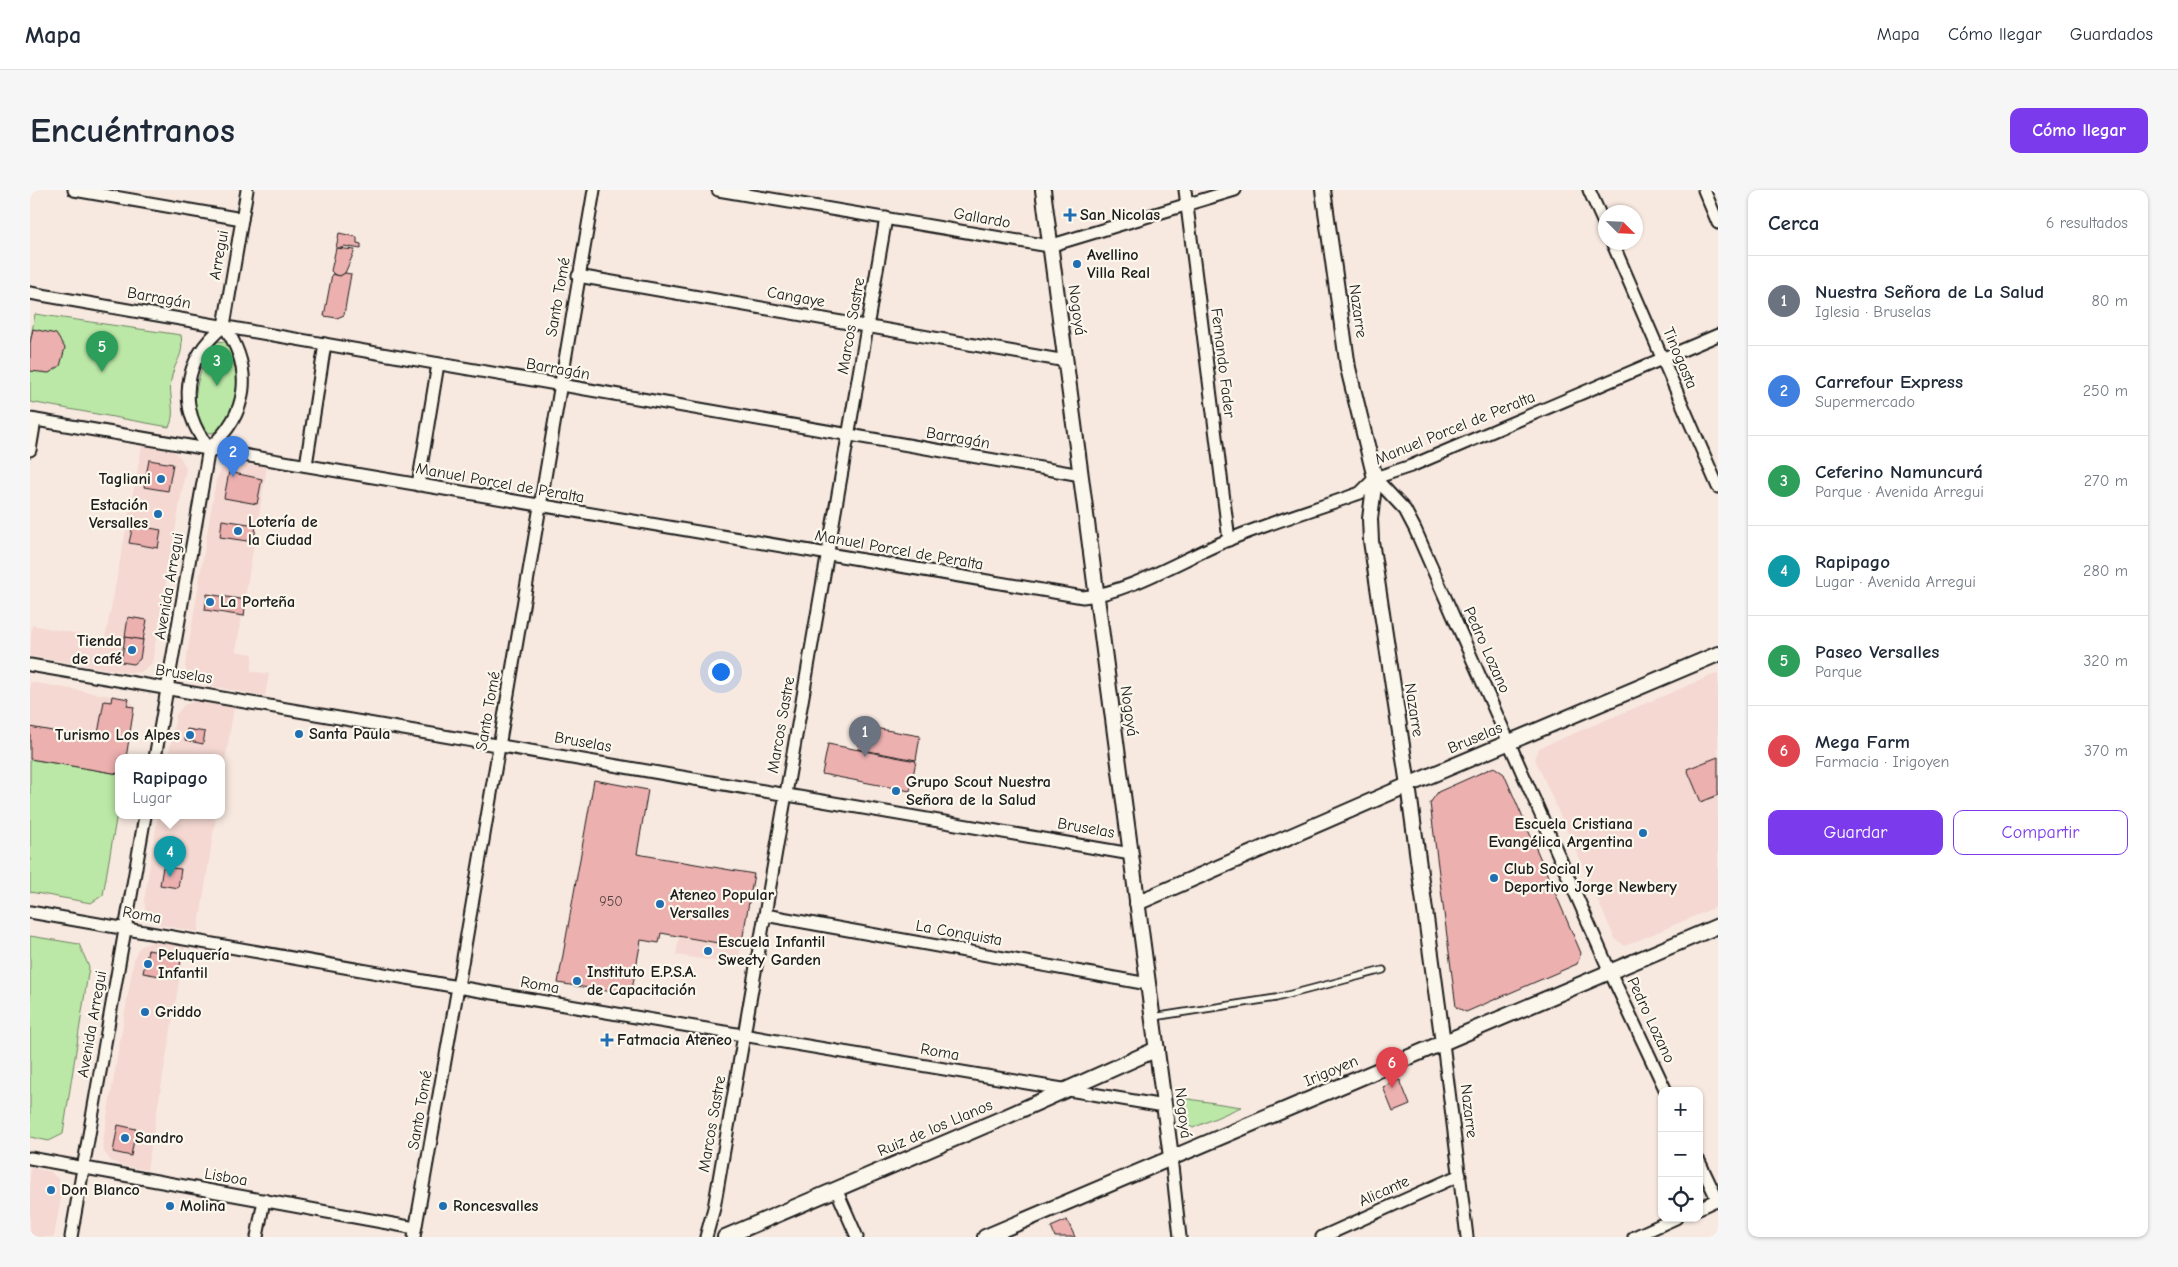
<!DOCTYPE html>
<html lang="es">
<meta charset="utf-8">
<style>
:root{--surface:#fff;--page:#f6f6f7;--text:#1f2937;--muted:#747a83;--line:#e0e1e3;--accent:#7c3aed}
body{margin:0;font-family:"Comic Neue",sans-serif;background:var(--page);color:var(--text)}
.controls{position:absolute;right:15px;bottom:15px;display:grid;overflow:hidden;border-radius:10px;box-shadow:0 1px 4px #0004}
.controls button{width:45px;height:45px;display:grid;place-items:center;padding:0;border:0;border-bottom:1px solid var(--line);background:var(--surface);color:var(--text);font:25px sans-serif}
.compass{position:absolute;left:1568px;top:15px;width:45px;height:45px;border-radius:50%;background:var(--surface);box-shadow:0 1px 4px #0004;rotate:114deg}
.you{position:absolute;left:690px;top:481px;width:18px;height:18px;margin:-12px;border:4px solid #fff;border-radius:50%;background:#1a73e8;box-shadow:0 0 0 8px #1a73e833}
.badge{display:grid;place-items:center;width:32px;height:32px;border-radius:50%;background:var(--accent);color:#fff;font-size:16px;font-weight:700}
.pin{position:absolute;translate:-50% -41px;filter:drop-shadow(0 1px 2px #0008)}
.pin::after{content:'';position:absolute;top:26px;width:18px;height:15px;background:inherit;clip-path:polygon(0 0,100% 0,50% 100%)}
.popup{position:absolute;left:85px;top:564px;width:110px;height:65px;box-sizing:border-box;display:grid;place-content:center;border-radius:10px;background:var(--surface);filter:drop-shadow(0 1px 4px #0005);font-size:16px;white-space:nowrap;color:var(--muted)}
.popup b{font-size:19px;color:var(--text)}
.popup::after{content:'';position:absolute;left:50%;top:100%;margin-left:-10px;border:10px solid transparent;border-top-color:var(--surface)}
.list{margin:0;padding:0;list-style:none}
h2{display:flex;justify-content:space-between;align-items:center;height:65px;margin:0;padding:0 20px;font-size:21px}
h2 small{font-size:16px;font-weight:400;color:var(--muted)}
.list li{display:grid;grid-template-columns:32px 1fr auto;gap:15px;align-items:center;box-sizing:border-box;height:90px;padding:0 20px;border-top:1px solid var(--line)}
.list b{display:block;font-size:19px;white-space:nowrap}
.list p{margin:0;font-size:16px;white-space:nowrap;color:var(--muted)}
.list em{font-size:16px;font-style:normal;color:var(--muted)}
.actions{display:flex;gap:10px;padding:15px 20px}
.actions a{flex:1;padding:11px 0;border:1px solid var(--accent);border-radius:10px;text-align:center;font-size:18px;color:var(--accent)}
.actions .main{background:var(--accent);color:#fff}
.icon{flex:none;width:28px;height:28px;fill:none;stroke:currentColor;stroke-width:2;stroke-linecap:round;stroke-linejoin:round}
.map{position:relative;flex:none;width:1688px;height:1047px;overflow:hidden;border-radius:10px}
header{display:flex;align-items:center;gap:30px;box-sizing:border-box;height:70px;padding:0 25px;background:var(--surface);border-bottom:1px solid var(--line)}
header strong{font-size:24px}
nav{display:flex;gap:28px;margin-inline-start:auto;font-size:18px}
.intro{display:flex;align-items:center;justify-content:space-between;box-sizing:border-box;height:120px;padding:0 30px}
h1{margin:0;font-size:35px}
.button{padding:12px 22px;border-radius:10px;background:var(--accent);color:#fff;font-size:18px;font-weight:700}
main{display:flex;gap:30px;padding:0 30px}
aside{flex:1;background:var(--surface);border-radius:10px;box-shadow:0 1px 4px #0004}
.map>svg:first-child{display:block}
.built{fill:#f4d8d1}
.green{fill:#bbe8a6;stroke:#6c8261}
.building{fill:#ecb0af;stroke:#1c1c1c}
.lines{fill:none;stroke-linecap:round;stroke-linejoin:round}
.service-casing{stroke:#1c1c1c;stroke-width:9}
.minor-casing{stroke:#1c1c1c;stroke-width:15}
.tertiary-casing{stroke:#1c1c1c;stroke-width:18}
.service{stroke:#fbf7ec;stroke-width:5.5}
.minor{stroke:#fbf7ec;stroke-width:11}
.tertiary{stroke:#fbf7ec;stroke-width:14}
.poi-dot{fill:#1f6fb2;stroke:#fbf7ec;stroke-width:2}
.labels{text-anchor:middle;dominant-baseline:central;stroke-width:4.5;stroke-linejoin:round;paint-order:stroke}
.number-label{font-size:14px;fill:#504141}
.poi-label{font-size:16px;font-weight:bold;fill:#1c1c1c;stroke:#fbf7ec;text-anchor:start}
.street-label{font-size:16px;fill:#1c1c1c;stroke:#fbf7ec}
</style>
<header>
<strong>Mapa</strong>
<nav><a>Mapa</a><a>Cómo llegar</a><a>Guardados</a></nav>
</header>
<div class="intro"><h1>Encuéntranos</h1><a class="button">Cómo llegar</a></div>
<main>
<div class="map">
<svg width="1688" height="1047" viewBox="0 0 1688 1047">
<rect width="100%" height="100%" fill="#f8e9e0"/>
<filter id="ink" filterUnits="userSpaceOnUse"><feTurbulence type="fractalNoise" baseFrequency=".02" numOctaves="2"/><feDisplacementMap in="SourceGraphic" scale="10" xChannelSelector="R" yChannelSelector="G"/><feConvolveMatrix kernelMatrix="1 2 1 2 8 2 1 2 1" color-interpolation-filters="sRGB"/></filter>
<g filter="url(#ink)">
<g class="built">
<polygon points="112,256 143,261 150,267 156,278 122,473 111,482 102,483 0,466 2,435 75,449"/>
<polygon points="204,273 237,277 206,461 223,464 221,481 239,484 235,506 168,494 159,487 155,477 186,290 192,279"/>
<polygon points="1688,483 1688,716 1595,756 1585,749 1505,569 1509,558"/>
<polygon points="0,492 99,509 105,516 96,568 89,568 89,612 73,705 61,713 0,702"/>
<polygon points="165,511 204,518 191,595 191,568 138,568 146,525 154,515"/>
<polygon points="128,626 186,626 168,742 131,735 123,732 116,723 114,711"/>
<polygon points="649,747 711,757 708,775 646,765"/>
<polygon points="126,751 155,756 117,980 89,975 81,971 74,962 73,951 104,769 108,759 113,755"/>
<polygon points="0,977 21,982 30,991 32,1002 24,1047 0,1047"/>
</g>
<g class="green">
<path d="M5,124L151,145C155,167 144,171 141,190C138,205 147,223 139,237L0,212V153Z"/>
<path d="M189,151L198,153C201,160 207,168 208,175C212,194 202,238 181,243C151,237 169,165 189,151Z"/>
<polygon points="0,569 89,584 89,612 73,705 61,713 0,702"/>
<polygon points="0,746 49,754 59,777 33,944 19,951 0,947"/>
<polygon points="1152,908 1211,917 1163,938 1155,933"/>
</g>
<g class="building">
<polygon points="309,43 327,47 327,53 331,54 331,59 314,56 312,58 306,58"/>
<polygon points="306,58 325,60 315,83 310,86 305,85 301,81"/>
<polygon points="315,83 321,84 314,125 307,128 294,126 302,84 310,86"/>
<polygon points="3,139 26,144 35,158 30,176 19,183 0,181 0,153"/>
<polygon points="119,270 143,274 138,301 114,297"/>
<polygon points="199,282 232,289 227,314 194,308"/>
<polygon points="192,330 226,335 224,352 190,347"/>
<polygon points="103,335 131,340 128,358 99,353"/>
<polygon points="177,404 216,410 214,426 175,420"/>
<polygon points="98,427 117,430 113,450 95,447"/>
<polygon points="95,447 113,450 110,469 104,474 91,472"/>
<polygon points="82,506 99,509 97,516 104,517 96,568 89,568 89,584 0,569 0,537 67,549 74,511 81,512"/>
<polygon points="833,536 890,546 886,570 828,559"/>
<polygon points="157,539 175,542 173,554 155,550"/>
<polygon points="798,554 886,571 880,601 792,584"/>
<polygon points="1688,567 1688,605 1671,612 1657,579"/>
<polygon points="1464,577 1474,584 1551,763 1547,774 1436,822 1426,817 1400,613 1408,602"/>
<polygon points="564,590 618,600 607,664 724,684 711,757 631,743 629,753 611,750 601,805 528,793"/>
<polygon points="133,677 151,679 148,698 130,695"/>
<polygon points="118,760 152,766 147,789 113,783"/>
<polygon points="1370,890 1380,915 1363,922 1353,897"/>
<polygon points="88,935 106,939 101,966 83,962"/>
<polygon points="1037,1030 1045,1047 1025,1047 1021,1037"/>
</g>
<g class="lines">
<g class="service-casing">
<polyline id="service" points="1123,827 1246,808 1353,780"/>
</g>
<g class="minor-casing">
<g id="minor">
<polyline points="44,0 212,29"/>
<polyline points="688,0 1019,56 1205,0"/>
<polyline points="1155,0 1199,350"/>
<polyline points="1559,0 1576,38"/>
<polyline points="1674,0 1688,33"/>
<polyline points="1582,52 1688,297"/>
<polyline points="548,86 1036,171"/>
<polyline points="0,103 1051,285"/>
<polyline points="194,136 217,0"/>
<path d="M0,229L1053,407C1099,403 1154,368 1198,350C1241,332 1286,319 1330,303L1345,288L1381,276L1688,145"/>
<path d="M179,258C146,217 153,169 194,136"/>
<polyline points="0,260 5,230"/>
<polyline points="276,275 295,154"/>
<polyline points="1345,288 1375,320 1385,339 1580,782 1636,901"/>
<polyline points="388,295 408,174"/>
<polyline points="0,475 1101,664"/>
<path d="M125,568L179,258C219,224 224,179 194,136"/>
<polyline points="0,722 445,800 1134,916"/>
<polyline points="735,725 1118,794"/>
<polyline points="1413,853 1437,1047"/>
<polyline points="1141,967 1150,1047"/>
<polyline points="0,968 385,1038"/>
<polyline points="1669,971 1688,1011"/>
<polyline points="806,999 827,1047"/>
<polyline points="1669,1018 1688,1009"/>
<polyline points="41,1047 115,626"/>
<polyline points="227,1047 234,1010"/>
<polyline points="384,1047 428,797 564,0"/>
<polyline points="676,1047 684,1018 856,28"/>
<polyline points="1292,1047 1430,985"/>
<polyline points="1604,1047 1646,1028"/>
</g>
</g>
<g class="tertiary-casing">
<g id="tertiary">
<polyline points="1013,0 1141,967"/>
<polyline points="1293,0 1318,178 1345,288 1340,329 1341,351 1378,595 1413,853"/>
<polyline points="1107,713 1378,595 1688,464"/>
<polyline points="695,1047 973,928 1127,859"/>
<polyline points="955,1047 1688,736"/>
</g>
</g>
<use href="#service" class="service"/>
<use href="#minor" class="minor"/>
<use href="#tertiary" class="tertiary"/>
</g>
</g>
<g class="poi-dot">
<path d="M1037.5 17.5h5v5h5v5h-5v5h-5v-5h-5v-5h5z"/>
<circle cx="1047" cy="74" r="5"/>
<circle cx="131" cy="289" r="5"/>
<circle cx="128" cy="324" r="5"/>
<circle cx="208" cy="341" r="5"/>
<circle cx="180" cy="412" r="5"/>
<circle cx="102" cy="460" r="5"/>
<circle cx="269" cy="544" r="5"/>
<circle cx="160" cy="545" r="5"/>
<circle cx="866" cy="601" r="5"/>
<circle cx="1613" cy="643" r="5"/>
<circle cx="1464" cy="688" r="5"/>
<circle cx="630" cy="714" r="5"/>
<circle cx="678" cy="761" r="5"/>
<circle cx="118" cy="774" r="5"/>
<circle cx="547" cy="791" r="5"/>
<circle cx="115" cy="822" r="5"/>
<path d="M574.5 842.5h5v5h5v5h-5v5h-5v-5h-5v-5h5z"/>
<circle cx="95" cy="948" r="5"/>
<circle cx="21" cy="1000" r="5"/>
<circle cx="140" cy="1016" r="5"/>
<circle cx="413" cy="1016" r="5"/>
</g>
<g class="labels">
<g class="number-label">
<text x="581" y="711">950</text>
</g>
<g class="poi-label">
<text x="1050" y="25">San Nicolas</text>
<text x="1057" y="65">Avellino<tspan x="1057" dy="18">Villa Real</tspan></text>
<text x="121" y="289" text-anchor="end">Tagliani</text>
<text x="118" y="315" text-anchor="end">Estación<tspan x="118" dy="18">Versalles</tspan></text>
<text x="218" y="332">Lotería de<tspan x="218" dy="18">la Ciudad</tspan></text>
<text x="190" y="412">La Porteña</text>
<text x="92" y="451" text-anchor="end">Tienda<tspan x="92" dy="18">de café</tspan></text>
<text x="279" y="544">Santa Paula</text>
<text x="150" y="545" text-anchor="end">Turismo Los Alpes</text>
<text x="876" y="592">Grupo Scout Nuestra<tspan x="876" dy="18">Señora de la Salud</tspan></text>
<text x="1603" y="634" text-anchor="end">Escuela Cristiana<tspan x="1603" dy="18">Evangélica Argentina</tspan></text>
<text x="1474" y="679">Club Social y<tspan x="1474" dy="18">Deportivo Jorge Newbery</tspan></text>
<text x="640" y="705">Ateneo Popular<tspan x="640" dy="18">Versalles</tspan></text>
<text x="688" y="752">Escuela Infantil<tspan x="688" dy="18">Sweety Garden</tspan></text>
<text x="128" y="765">Peluquería<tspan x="128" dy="18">Infantil</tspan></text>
<text x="557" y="782">Instituto E.P.S.A.<tspan x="557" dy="18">de Capacitación</tspan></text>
<text x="125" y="822">Griddo</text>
<text x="587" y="850">Fatmacia Ateneo</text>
<text x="105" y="948">Sandro</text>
<text x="31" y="1000">Don Blanco</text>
<text x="150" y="1016">Molina</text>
<text x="423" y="1016">Roncesvalles</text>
</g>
<g class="street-label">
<text transform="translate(952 28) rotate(10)">Gallardo</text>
<text transform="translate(189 65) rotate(-80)">Arregui</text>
<text transform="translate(528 107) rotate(-80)">Santo Tomé</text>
<text transform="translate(766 107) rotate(10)">Cangaye</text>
<text transform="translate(129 108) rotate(10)">Barragán</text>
<text transform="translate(1047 120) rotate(82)">Nogoyá</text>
<text transform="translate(1328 121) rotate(82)">Nazarre</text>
<text transform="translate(821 136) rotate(-80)">Marcos Sastre</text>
<text transform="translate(1650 168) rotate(67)">Tinogasta</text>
<text transform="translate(1193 173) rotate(83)">Fernando Fader</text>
<text transform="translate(528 179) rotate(10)">Barragán</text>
<text transform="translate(1425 238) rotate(-22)">Manuel Porcel de Peralta</text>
<text transform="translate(928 248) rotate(10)">Barragán</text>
<text transform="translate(470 293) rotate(10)">Manuel Porcel de Peralta</text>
<text transform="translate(869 360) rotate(10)">Manuel Porcel de Peralta</text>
<text transform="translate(139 396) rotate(-80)">Avenida Arregui</text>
<text transform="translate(1457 460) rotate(66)">Pedro Lozano</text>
<text transform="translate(154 484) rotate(9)">Bruselas</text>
<text transform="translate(1384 520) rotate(81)">Nazarre</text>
<text transform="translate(458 521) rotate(-80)">Santo Tomé</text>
<text transform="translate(1099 521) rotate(82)">Nogoyá</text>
<text transform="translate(751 535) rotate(-80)">Marcos Sastre</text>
<text transform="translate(1445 548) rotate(-23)">Bruselas</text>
<text transform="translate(553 552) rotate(10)">Bruselas</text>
<text transform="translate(1056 638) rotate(10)">Bruselas</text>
<text transform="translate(112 725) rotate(10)">Roma</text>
<text transform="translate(929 743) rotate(10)">La Conquista</text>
<text transform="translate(510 795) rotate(10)">Roma</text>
<text transform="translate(1621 830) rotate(65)">Pedro Lozano</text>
<text transform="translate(62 834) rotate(-80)">Avenida Arregui</text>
<text transform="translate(910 862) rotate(10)">Roma</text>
<text transform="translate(1301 881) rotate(-23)">Irigoyen</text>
<text transform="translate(390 920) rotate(-80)">Santo Tomé</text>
<text transform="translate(1439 921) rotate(83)">Nazarre</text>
<text transform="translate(1153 923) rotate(83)">Nogoyá</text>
<text transform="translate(682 934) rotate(-80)">Marcos Sastre</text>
<text transform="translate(905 938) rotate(-23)">Ruiz de los Llanos</text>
<text transform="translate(196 987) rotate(10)">Lisboa</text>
<text transform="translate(1354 1001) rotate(-24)">Alicante</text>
</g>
</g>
</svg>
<div class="controls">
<button>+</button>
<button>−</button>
<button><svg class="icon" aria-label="locate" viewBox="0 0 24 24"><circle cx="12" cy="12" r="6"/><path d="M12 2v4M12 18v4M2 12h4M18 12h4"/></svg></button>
</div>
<svg class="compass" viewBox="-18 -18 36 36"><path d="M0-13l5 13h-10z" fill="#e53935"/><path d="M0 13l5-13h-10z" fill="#747a83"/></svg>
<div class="you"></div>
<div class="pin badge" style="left:835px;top:567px;background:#6b7280">1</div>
<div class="pin badge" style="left:203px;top:287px;background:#3f7fe0">2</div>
<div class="pin badge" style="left:187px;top:196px;background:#2e9e5b">3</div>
<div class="pin badge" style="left:140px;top:687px;background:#0f9aa8">4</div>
<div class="popup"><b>Rapipago</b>Lugar</div>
<div class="pin badge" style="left:72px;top:182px;background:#2e9e5b">5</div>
<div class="pin badge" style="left:1362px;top:898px;background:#e0444e">6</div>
</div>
<aside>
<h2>Cerca<small>6 resultados</small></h2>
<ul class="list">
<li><span class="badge" style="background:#6b7280">1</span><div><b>Nuestra Señora de La Salud</b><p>Iglesia · Bruselas</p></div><em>80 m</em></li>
<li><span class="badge" style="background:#3f7fe0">2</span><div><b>Carrefour Express</b><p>Supermercado</p></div><em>250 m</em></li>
<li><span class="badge" style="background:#2e9e5b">3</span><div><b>Ceferino Namuncurá</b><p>Parque · Avenida Arregui</p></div><em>270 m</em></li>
<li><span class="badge" style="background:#0f9aa8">4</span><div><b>Rapipago</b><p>Lugar · Avenida Arregui</p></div><em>280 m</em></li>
<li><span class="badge" style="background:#2e9e5b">5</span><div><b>Paseo Versalles</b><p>Parque</p></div><em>320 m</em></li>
<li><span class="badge" style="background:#e0444e">6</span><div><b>Mega Farm</b><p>Farmacia · Irigoyen</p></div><em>370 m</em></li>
</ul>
<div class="actions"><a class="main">Guardar</a><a>Compartir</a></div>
</aside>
</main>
